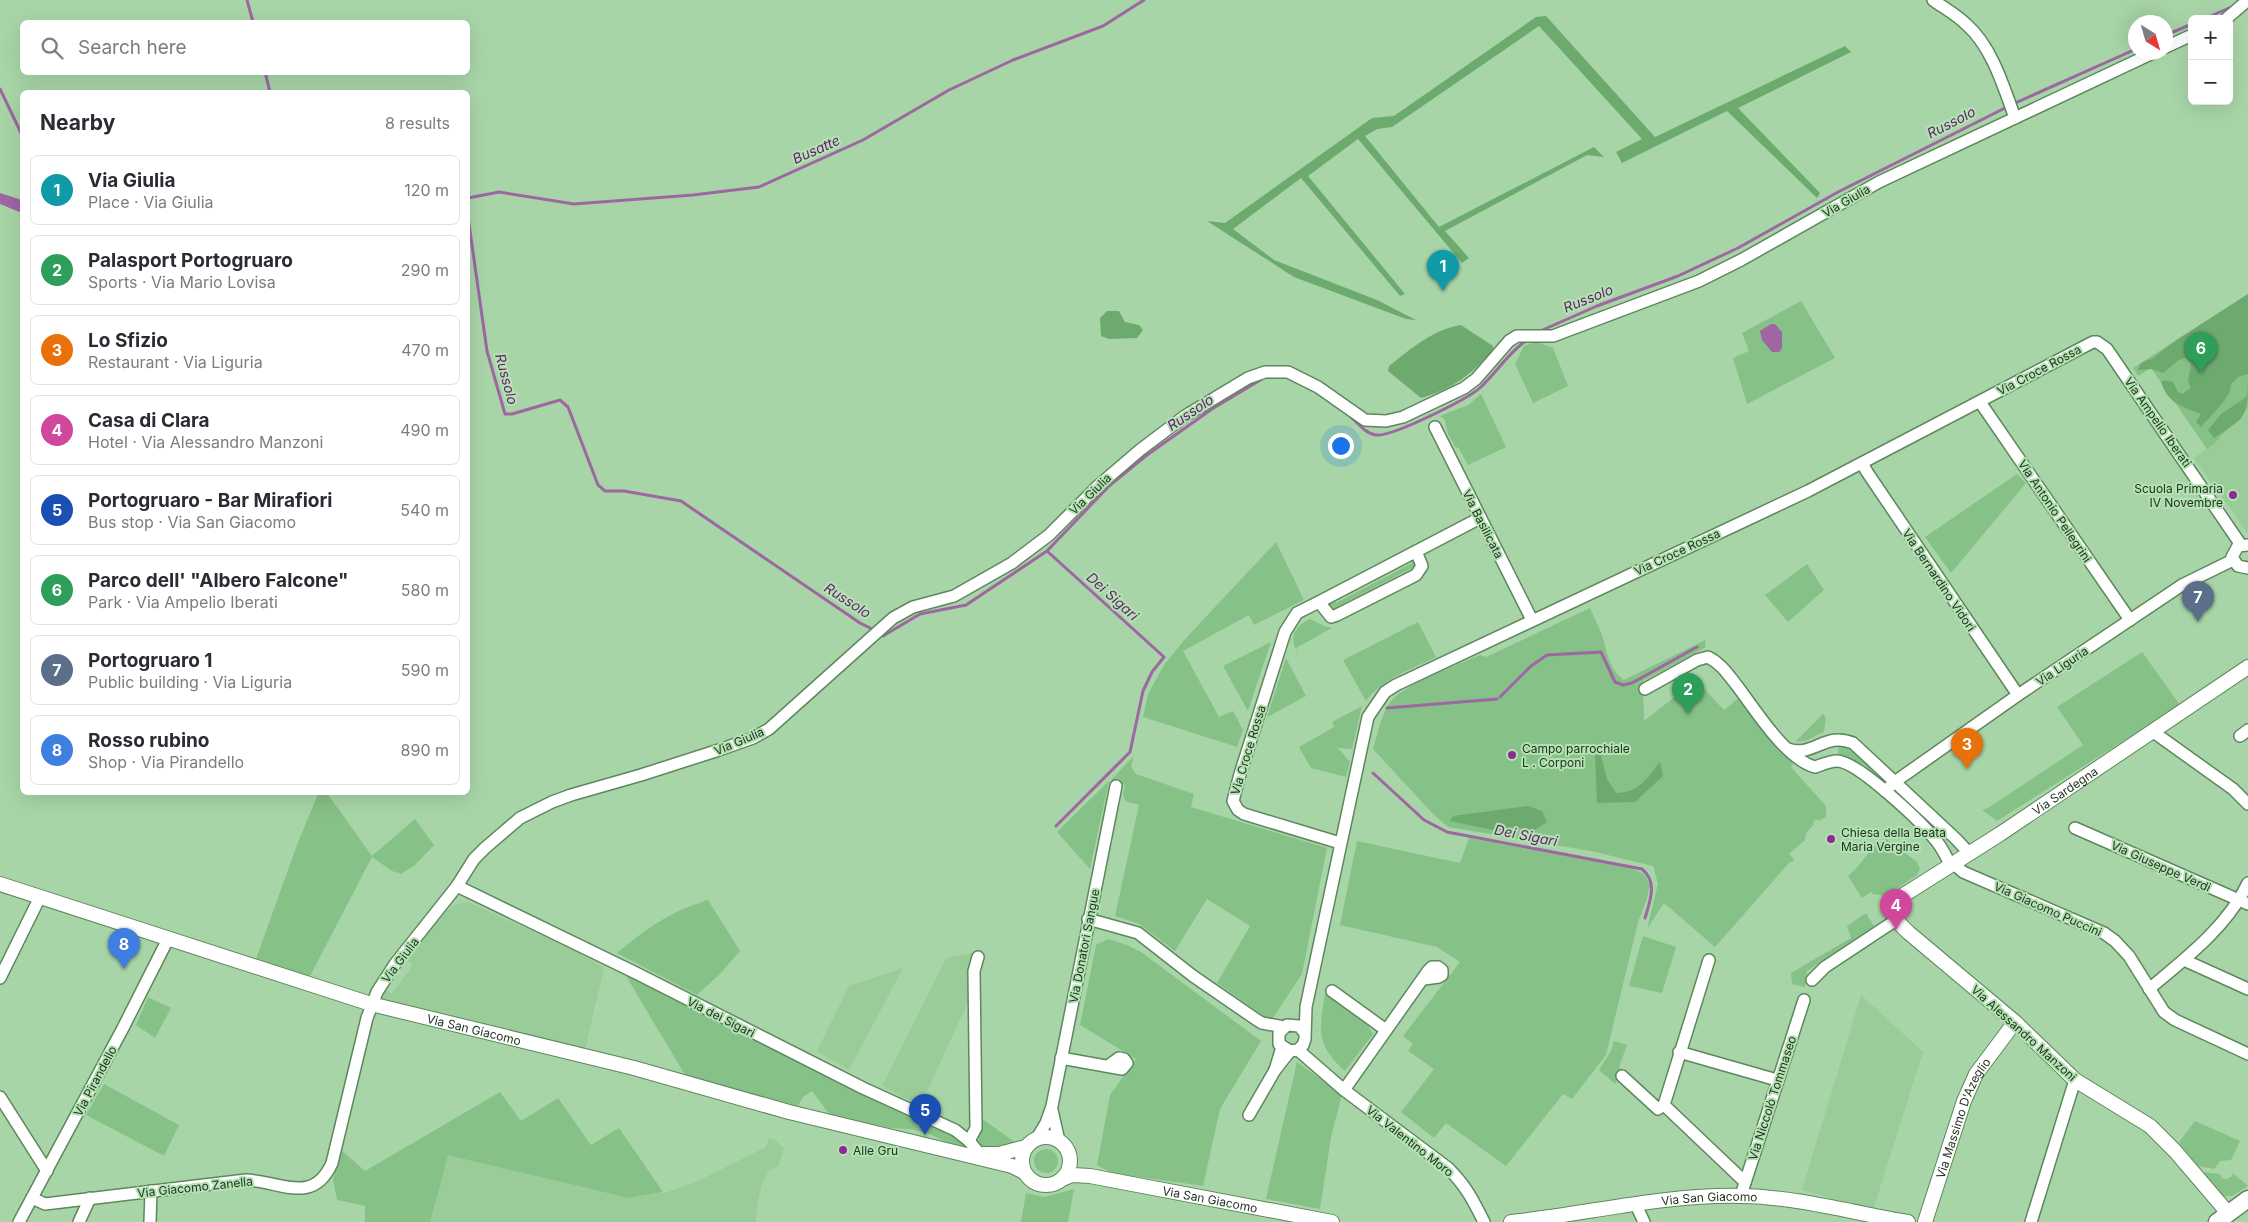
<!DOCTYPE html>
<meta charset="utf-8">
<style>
:root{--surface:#fff;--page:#f2f2f3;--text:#2b2b33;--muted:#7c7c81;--line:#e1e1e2;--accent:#1a73e8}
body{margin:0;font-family:Inter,sans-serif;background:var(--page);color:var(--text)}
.controls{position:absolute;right:15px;top:15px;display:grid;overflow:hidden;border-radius:8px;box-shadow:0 5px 20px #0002}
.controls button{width:45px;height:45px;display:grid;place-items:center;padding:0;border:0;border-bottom:1px solid var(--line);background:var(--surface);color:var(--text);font:25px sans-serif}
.compass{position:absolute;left:2128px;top:15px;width:45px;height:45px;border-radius:50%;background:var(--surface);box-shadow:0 5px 20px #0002;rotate:143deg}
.you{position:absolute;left:1340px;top:445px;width:18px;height:18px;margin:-12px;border:4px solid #fff;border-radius:50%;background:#1a73e8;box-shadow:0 0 0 8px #1a73e833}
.badge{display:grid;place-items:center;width:32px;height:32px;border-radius:50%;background:var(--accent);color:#fff;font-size:16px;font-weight:700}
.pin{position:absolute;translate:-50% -41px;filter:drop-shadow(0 1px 2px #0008)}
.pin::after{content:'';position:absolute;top:26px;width:18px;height:15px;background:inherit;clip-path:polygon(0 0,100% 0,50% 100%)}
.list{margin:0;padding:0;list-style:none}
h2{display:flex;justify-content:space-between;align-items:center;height:65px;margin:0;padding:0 20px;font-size:21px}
h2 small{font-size:16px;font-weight:400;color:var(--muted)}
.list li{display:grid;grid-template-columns:32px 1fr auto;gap:15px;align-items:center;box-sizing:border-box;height:70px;margin:0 10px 10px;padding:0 10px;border:1px solid var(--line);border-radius:8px}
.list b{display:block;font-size:19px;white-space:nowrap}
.list p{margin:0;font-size:16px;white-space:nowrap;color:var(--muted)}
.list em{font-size:16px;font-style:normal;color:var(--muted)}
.icon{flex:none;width:28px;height:28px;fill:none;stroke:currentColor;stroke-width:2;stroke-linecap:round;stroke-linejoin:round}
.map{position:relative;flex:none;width:2248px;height:1222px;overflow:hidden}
.search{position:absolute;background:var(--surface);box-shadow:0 5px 20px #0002;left:20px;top:20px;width:450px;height:55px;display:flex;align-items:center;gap:12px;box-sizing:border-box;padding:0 18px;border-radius:8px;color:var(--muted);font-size:19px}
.panel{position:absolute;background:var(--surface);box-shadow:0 5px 20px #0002;left:20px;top:90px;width:450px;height:705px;border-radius:8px}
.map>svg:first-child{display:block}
.built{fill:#9c9}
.green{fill:#86c187}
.forest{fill:#6caa6e}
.water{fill:#9e67a2}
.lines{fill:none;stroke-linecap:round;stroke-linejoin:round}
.stream{stroke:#9e67a2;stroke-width:3}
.minor-casing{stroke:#5d875d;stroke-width:14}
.tertiary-casing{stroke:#5d875d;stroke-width:16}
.secondary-casing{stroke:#5d875d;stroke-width:19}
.minor{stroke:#fff;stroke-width:11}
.tertiary{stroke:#fff;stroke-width:14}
.secondary{stroke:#fff;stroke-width:16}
.poi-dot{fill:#8c2b94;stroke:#b4e2b4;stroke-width:2}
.labels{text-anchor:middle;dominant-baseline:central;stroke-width:4;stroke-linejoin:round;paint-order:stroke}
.street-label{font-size:12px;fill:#223422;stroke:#b4e2b4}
.poi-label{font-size:12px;fill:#223422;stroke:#b4e2b4;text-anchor:start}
.water-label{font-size:14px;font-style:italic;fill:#641f6a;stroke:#b4e2b4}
</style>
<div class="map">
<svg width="2248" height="1222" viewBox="0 0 2248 1222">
<rect width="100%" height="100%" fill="#a8d5a8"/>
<g class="built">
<polygon points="2248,403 2248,534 2194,458 2226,434 2219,424"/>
<polygon points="468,902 575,951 604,968 584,1054 383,1001 381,996 386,990 392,994 413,965 407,960 445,912 457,904"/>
<polygon points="973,953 970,998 920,1106 882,1086 946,958"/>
<polygon points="903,968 849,1070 817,1051 849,986"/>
<polygon points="1861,995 1923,1052 1873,1210 1802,1190"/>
<polygon points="500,1092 564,1183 628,1198 667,1192 694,1183 766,1147 769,1138 775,1140 784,1148 779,1165 769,1171 762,1183 758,1201 756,1222 366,1222"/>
</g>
<g class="green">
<polygon points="2248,294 2248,408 2214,444 2207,449 2151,368 2138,376 2133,368"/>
<polygon points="1801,301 1835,358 1747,404 1733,358 1749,351 1742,333"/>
<polygon points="1536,342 1553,348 1568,386 1533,403 1515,364 1524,346"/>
<polygon points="1481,394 1506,447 1468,465 1458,447 1456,448 1448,434 1445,420 1440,416 1468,405"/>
<polygon points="2017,474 2026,483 1951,573 1925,537"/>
<polygon points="1276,542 1304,600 1254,625 1249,615 1183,651 1219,717 1233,711 1243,730 1237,747 1143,717 1148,694 1164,665 1186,638"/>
<polygon points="1414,558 1417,559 1416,570 1414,567 1339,606 1340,609 1333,612 1328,605 1334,600 1336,603 1412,563 1410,560"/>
<polygon points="1807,564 1824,590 1788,622 1765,595"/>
<path d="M1590,608C1594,618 1600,628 1603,638C1607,653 1610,670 1624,680L1705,640L1706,647L1643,681L1644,721L1696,680L1724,710L1740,697L1793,764L1791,767L1826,806V817L1818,821L1817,819L1813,822L1814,824L1806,833L1805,840L1789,854L1795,860L1789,863L1715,947L1664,903L1647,929L1658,884L1653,866L1591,851L1448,827L1433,814L1373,749C1378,734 1381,711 1393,699C1407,684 1460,664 1480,655L1486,657Z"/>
<path d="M1310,619L1324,626L1332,628L1296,648L1299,656C1290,639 1291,628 1310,619Z"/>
<path d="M1418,622L1436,657C1412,669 1382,679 1366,701L1343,660Z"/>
<polygon points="1271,642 1248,711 1223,666"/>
<polygon points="2142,652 2180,705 1997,821 1982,810 1988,808 2083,745 2057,707"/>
<polygon points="1286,658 1306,696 1267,717"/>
<polygon points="1362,706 1352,749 1338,748 1350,762 1346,777 1311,768 1299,747 1334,727 1332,722"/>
<path d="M1823,714L1826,718L1824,732C1814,735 1807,744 1796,741Z"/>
<polygon points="1839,744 1849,748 1889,783 1887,784 1863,764 1838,757"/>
<polygon points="1134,756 1131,767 1136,774 1194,794 1191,807 1327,848 1302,974 1271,1021 1217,983 1250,926 1207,899 1175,951 1139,924 1115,916 1139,805 1125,801 1123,793 1125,785 1111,780"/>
<polygon points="1109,781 1090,869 1057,832"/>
<polygon points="319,792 327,793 372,856 415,819 434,845 415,865 401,874 392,871 372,857 310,976 256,959 298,842"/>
<polygon points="1469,838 1631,868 1644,874 1650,885 1647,899 1638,922 1606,1055 1572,1099 1563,1094 1506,1166 1446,1123 1434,1138 1401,1112 1434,1069 1408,1051 1413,1044 1403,1036 1460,962 1437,947 1340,925 1357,841 1460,863"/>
<path d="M1886,839L1917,862L1920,869L1917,875L1886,896L1873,894L1871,892L1862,898L1848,876C1863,864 1869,847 1886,839Z"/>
<path d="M708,900L740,951L720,974L697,995L617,953C649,927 667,913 708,900Z"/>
<polygon points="1866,913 1874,926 1807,971 1805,987 1792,984 1791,973 1851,938 1847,926"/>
<polygon points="1643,936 1676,947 1662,993 1629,986"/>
<polygon points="1108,939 1127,945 1141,952 1261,1041 1220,1109 1203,1186 1112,1173 1097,1165 1110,1095 1136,1059 1080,1025 1096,945"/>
<path d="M626,976L640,981L734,1031L916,1119C935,1127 956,1132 969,1149L961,1148L929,1134L911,1129L891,1128L830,1115L812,1091L803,1097L798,1106L687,1078Z"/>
<path d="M1325,993L1367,1024L1373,1034L1345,1071C1316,1045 1319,1030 1325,993Z"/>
<polygon points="148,997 171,1008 155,1038 136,1025"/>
<polygon points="1614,1041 1627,1045 1619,1067 1623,1070 1615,1084 1599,1070 1611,1051"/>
<polygon points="1297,1062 1342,1095 1331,1137 1320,1209 1266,1199"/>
<polygon points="104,1084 179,1125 164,1156 86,1115"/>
<polygon points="500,1092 521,1121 558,1098 591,1145 619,1128 663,1192 628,1198 448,1155 430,1222 365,1222 365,1206 337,1200 333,1180 341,1150 365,1171"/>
<path d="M981,1118L1016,1143C1008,1150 988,1152 978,1145Z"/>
<polygon points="2195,1121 2240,1141 2231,1160 2220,1161 2214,1169 2198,1166 2179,1142"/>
<circle cx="1046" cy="1161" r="12"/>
<polygon points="2203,1172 2220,1174 2222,1178 2227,1179 2231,1177 2233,1173 2248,1186 2232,1196 2224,1196"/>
<polygon points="1074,1189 1068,1222 1021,1222 1026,1193 1045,1197"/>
</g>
<g class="forest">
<polygon points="1546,16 1655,137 1845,46 1851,52 1738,108 1820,193 1817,198 1727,111 1622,163 1616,152 1642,139 1539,26 1392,127 1377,129 1365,136 1439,227 1594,147 1604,157 1587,155 1445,231 1469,258 1462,263 1358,139 1308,176 1405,294 1400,296 1301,178 1233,229 1274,260 1377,300 1416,320 1423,321 1406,319 1294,277 1207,221 1225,223 1372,118 1394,116 1536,17"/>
<path d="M2248,294V374L2238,377L2231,384C2232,397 2210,416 2201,427L2196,422L2201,414C2182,406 2168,404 2161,382L2165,380L2173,382L2178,392L2182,394L2191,388L2188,381L2191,363L2185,358L2179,360L2163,373L2152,369L2138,370L2141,363L2153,358L2175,341Z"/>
<polygon points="1107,311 1119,311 1125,322 1139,325 1143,330 1137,338 1109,339 1101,336 1100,318"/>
<path d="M1461,325L1493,346V350C1472,374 1453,389 1421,398L1388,371L1389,366C1412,348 1432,330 1461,325Z"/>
<path d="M2248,384C2248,420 2242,419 2214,438L2208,430L2221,414L2245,398L2247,395Z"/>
<path d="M1598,743L1607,779L1616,793C1639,793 1647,778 1660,762L1663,776L1635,802L1597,803L1595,753Z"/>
<polygon points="1528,806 1542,811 1547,822 1527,835 1522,829 1515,827 1503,832 1450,821 1453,816"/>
</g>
<g class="water">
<polygon points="0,193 22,200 22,213 0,204"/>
<polygon points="1771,324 1775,324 1782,332 1782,348 1779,352 1772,352 1762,340 1760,331"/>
</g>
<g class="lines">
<g class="stream">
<polyline points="247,0 253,22"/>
<polyline points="2204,19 2229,8"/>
<polyline points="2166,35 2192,24"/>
<polyline points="265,72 270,92"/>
<polyline points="0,89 22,135"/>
<polyline points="2013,104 2136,49"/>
<polyline points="468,198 499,192 574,204 693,195 759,187 863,140 949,90 1013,60 1103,26 1144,0"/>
<polyline points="468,217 487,351 505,414 512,414 560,400 568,407 598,485 605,491 624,491 681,501 860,623 874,630"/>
<polyline points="1538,332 1597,306 1678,276 1738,248 1838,192 2007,107"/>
<path d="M1351,417C1358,423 1366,434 1376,435C1392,437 1468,399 1481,387C1497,372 1509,352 1527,340"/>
<polyline points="1047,551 1164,657 1152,672 1143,691 1130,752 1056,826"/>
<polyline points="879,633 883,636 920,614 966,605 1047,551 1109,486 1147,455 1212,409 1262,379"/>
<polyline points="1500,697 1531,666 1547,655 1601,652 1615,682 1623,685 1632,683 1697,647"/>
<polyline points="1387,708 1497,699"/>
<path d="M1373,773L1424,820L1447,832L1642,869C1658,882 1650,901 1645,918"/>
</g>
<g class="minor-casing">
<g id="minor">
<path d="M1933,0C1944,8 1957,15 1967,25C1992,47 2004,88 2015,118"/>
<polyline points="2226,19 2248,0"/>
<polyline points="2166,47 2192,35"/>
<polyline points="1980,402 2130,620"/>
<polyline points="1435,427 1532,620"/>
<polyline points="1862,463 1867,472 2018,695"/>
<polyline points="2248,545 2238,546 2232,557 2238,566 2248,568"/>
<polyline points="1416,551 1422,566 1416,575 1337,615 1331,617 1319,602 1480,518"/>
<polyline points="1319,602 1297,613 1285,632 1240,774 1233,801 1238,810 1244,814 1340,843"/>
<path d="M1645,689L1697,660L1708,657C1722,664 1729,676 1738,687C1756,711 1786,759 1815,767C1821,765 1830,761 1837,761C1857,761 1919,820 1933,837C1941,845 1946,856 1951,866"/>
<polyline points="2152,731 2233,789 2248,804"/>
<polyline points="2240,736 2248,730"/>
<path d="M1788,749C1812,758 1826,731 1853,743L1956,839L1970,854"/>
<polyline points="1885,791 1896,781 2018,695 2182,585 2233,560"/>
<polyline points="2075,828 2248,904"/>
<polyline points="1954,864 1963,872 2104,933 2115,941 2129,956 2164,1012 2175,1020 2248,1054"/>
<polyline points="457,886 636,973 863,1088 955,1130 969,1141 980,1154"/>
<polyline points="1088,919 1138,933 1193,976 1257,1020 1262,1023 1284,1027"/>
<polyline points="1709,960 1664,1105 1745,1182"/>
<polyline points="2184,960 2248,989"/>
<polyline points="0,978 40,897"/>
<polyline points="1812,980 1825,967 1896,920"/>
<path d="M2149,989C2186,958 2227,927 2248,883"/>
<polyline points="1332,991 1386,1030"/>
<polyline points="1304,1032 1299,1026 1287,1025 1279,1033 1279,1044 1290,1051 1298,1050 1303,1045 1305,1039 1306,1007 1368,717 1385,692 1396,685 1808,491 2093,342 2097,342 2107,349 2241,545"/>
<polyline points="1282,1047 1275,1070 1290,1051"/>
<path d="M1298,1050L1344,1090L1448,1168C1466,1186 1473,1200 1484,1222"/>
<polyline points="1679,1052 1777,1080"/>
<polyline points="1061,1058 1122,1069 1127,1063 1124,1059 1119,1058 1108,1066"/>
<polyline points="1622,1076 1658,1109 1664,1105"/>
<polyline points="1344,1090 1428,971 1432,967 1438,967 1442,970 1442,975 1439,977 1424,979"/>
<polyline points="0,1097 47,1171"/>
<polyline points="1052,1110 1059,1141"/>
<polyline points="1249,1115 1275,1070"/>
<polyline points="1037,1138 1046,1123 1052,1106 1116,786"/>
<polyline points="969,1141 976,1128 974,971 978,957"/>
<polyline points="1743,1189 1804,1000"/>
<path d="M32,1198L45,1204L246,1180C280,1181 313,1206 332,1163L367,1018L377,992L395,964L457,886L474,859L485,848L520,818L552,802L571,795L641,775L719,750L753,738L769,729L893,618L913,607L954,596L1012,563L1049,535L1098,486L1140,450L1185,416L1248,378L1265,372H1288L1318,387L1365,420L1386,421L1403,417L1464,388L1476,379L1509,341L1517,336H1553L1699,281L1741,260L1879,182L2155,52"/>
<polyline points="1636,1205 1644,1222"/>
<polyline points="19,1222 123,1028 168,939"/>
<polyline points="79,1222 90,1198"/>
<polyline points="150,1222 151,1191"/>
<polyline points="2031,1222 2075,1080"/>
</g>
</g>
<g class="tertiary-casing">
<g id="tertiary">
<path id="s1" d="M0,884L371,1004L634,1068L789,1112L1012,1166L1024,1172"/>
<circle cx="1046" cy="1161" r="24"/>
<polyline points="983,1154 999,1154 1026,1147"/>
<path id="s2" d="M1062,1179L1072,1175L1090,1176L1332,1222"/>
<path id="s3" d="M2228,1213L2175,1151L2150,1126L2075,1080L2015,1022L1909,933C1898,923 1887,912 1899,898L2000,834L2248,667"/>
<path id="s4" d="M1511,1222C1587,1214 1665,1194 1742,1196C1798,1197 1853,1213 1908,1222"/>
<path id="s5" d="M1925,1222L1964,1101L1976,1074L2015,1022"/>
</g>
</g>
<g class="secondary-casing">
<polyline id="secondary" points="2217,1222 2248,1199"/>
</g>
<use href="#minor" class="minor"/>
<use href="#tertiary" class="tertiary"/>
<use href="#secondary" class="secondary"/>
</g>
<g class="poi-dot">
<circle cx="2233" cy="495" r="5"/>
<circle cx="1512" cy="755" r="5"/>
<circle cx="1831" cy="839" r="5"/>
<circle cx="843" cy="1150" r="5"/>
</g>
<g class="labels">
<g class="street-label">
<text transform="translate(1846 201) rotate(-30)">Via Giulia</text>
<text transform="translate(2039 370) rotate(-28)">Via Croce Rossa</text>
<text transform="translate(2158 422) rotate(55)">Via Ampelio Iberati</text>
<text transform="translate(1090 494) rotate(-44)">Via Giulia</text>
<text transform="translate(2055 511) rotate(56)">Via Antonio Pellegrini</text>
<text transform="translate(1483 524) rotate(63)">Via Basilicata</text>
<text transform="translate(1677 552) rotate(-25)">Via Croce Rossa</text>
<text transform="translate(1939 580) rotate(56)">Via Bernardino Vidori</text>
<text transform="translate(2062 666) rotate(-34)">Via Liguria</text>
<text transform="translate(739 741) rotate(-23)">Via Giulia</text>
<text transform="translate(1248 750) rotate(-73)">Via Croce Rossa</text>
<text stroke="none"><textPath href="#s3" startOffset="666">Via Sardegna</textPath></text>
<text transform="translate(2161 866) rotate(24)">Via Giuseppe Verdi</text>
<text transform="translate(2048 909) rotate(24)">Via Giacomo Puccini</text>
<text transform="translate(1084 946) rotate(-79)">Via Donatori Sangue</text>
<text transform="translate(400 960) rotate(-53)">Via Giulia</text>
<text transform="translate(721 1017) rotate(27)">Via dei Sigari</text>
<text stroke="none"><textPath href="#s1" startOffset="496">Via San Giacomo</textPath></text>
<text transform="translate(2024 1033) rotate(42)">Via Alessandro Manzoni</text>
<text transform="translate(95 1081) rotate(-62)">Via Pirandello</text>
<text transform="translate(1772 1098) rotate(-72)">Via Niccolò Tommaseo</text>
<text stroke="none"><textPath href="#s5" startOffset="111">Via Massimo D'Azeglio</textPath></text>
<text transform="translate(1410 1141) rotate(38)">Via Valentino Moro</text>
<text transform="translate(195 1187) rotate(-6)">Via Giacomo Zanella</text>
<text stroke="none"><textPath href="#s4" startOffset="200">Via San Giacomo</textPath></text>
<text stroke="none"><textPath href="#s2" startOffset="151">Via San Giacomo</textPath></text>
</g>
<g class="poi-label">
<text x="2223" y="488" text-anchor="end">Scuola Primaria<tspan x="2223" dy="14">IV Novembre</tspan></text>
<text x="1522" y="748">Campo parrochiale<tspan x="1522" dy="14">L . Corponi</tspan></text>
<text x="1841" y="832">Chiesa della Beata<tspan x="1841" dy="14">Maria Vergine</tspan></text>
<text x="853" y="1150">Alle Gru</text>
</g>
<g class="water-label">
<text transform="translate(1951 122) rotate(-27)">Russolo</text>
<text transform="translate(816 149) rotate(-24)">Busatte</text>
<text transform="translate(1588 298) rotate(-22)">Russolo</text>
<text transform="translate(507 379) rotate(75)">Russolo</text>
<text transform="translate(1190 412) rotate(-34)">Russolo</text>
<text transform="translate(1113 596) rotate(42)">Dei Sigari</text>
<text transform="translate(848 600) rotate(33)">Russolo</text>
<text transform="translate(1526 835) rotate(11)">Dei Sigari</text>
</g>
</g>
</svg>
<div class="controls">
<button>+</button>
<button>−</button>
</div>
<svg class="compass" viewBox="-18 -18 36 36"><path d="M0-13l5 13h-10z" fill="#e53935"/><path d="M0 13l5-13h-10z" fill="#7c7c81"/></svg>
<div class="you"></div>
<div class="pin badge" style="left:1443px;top:291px;background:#0f9aa8">1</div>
<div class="pin badge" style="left:1688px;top:714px;background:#2e9e5b">2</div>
<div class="pin badge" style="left:1967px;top:769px;background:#e8710a">3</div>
<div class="pin badge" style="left:1896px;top:930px;background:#d1479c">4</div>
<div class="pin badge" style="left:925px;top:1135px;background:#1a4fb4">5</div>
<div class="pin badge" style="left:2201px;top:373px;background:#2e9e5b">6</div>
<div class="pin badge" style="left:2198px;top:622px;background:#5c6f8a">7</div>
<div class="pin badge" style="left:124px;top:969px;background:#3f7fe0">8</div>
<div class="search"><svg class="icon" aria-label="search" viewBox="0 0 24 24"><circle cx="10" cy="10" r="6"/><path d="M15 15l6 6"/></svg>Search here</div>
<section class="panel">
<h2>Nearby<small>8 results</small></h2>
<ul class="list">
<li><span class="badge" style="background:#0f9aa8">1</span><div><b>Via Giulia</b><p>Place · Via Giulia</p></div><em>120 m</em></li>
<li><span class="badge" style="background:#2e9e5b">2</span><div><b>Palasport Portogruaro</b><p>Sports · Via Mario Lovisa</p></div><em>290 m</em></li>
<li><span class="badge" style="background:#e8710a">3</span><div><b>Lo Sfizio</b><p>Restaurant · Via Liguria</p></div><em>470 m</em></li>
<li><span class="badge" style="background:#d1479c">4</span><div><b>Casa di Clara</b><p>Hotel · Via Alessandro Manzoni</p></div><em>490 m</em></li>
<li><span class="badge" style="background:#1a4fb4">5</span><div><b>Portogruaro - Bar Mirafiori</b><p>Bus stop · Via San Giacomo</p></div><em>540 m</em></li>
<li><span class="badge" style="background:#2e9e5b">6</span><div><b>Parco dell' &quot;Albero Falcone&quot;</b><p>Park · Via Ampelio Iberati</p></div><em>580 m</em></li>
<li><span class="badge" style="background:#5c6f8a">7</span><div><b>Portogruaro 1</b><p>Public building · Via Liguria</p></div><em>590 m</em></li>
<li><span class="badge" style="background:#3f7fe0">8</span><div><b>Rosso rubino</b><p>Shop · Via Pirandello</p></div><em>890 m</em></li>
</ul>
</section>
</div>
